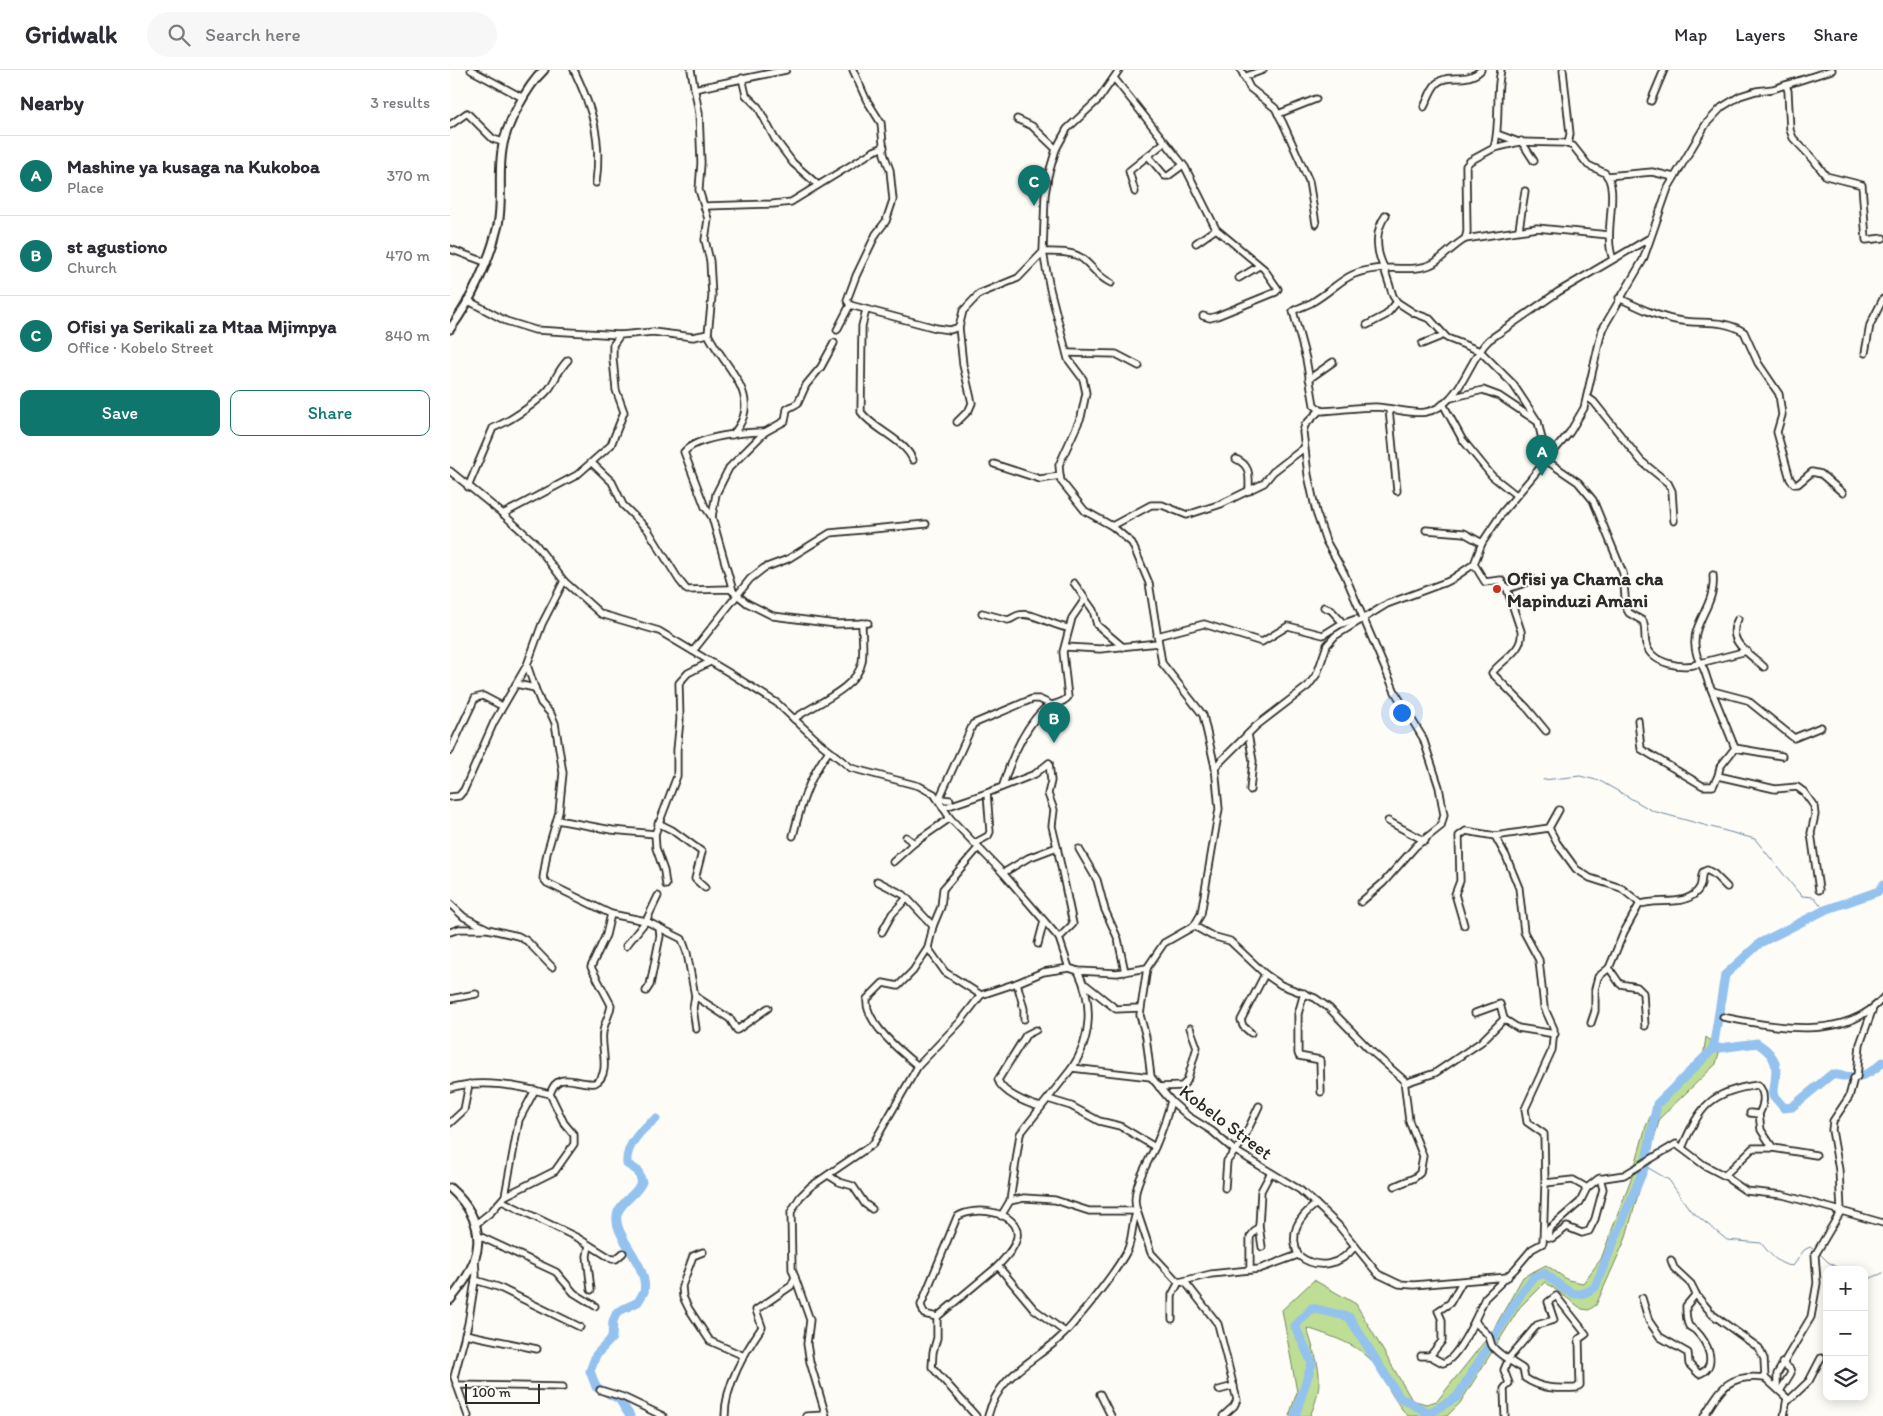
<!DOCTYPE html>
<meta charset="utf-8">
<style>
:root{--surface:#fff;--page:#f7f7f7;--text:#2b2b33;--muted:#7c7c81;--line:#e1e1e2;--accent:#0f766e}
body{margin:0;font-family:Itim,sans-serif;background:var(--page);color:var(--text)}
.controls{position:absolute;right:15px;bottom:15px;display:grid;overflow:hidden;border-radius:10px;box-shadow:0 2px 12px #0003}
.controls button{width:45px;height:45px;display:grid;place-items:center;padding:0;border:0;border-bottom:1px solid var(--line);background:var(--surface);color:var(--text);font:25px sans-serif}
.scale{position:absolute;left:15px;bottom:12px;width:75px;box-sizing:border-box;padding-left:5px;border:2px solid #2b2b2b;border-top:0;font-size:14px;line-height:18px;white-space:nowrap;color:#2b2b2b;-webkit-text-stroke:4px #fdfcf7;paint-order:stroke}
.you{position:absolute;left:951px;top:642px;width:18px;height:18px;margin:-12px;border:4px solid #fff;border-radius:50%;background:#1a73e8;box-shadow:0 0 0 8px #1a73e833}
.badge{display:grid;place-items:center;width:32px;height:32px;border-radius:50%;background:var(--accent);color:#fff;font-size:16px;font-weight:700}
.pin{position:absolute;translate:-50% -41px;filter:drop-shadow(0 1px 2px #0008)}
.pin::after{content:'';position:absolute;top:26px;width:18px;height:15px;background:inherit;clip-path:polygon(0 0,100% 0,50% 100%)}
.list{margin:0;padding:0;list-style:none}
h2{display:flex;justify-content:space-between;align-items:center;height:65px;margin:0;padding:0 20px;font-size:21px}
h2 small{font-size:16px;font-weight:400;color:var(--muted)}
.list li{display:grid;grid-template-columns:32px 1fr auto;gap:15px;align-items:center;box-sizing:border-box;height:80px;padding:0 20px;border-top:1px solid var(--line)}
.list b{display:block;font-size:19px;white-space:nowrap}
.list p{margin:0;font-size:16px;white-space:nowrap;color:var(--muted)}
.list em{font-size:16px;font-style:normal;color:var(--muted)}
.actions{display:flex;gap:10px;padding:15px 20px}
.actions a{flex:1;padding:11px 0;border:1px solid var(--accent);border-radius:10px;text-align:center;font-size:18px;color:var(--accent)}
.actions .main{background:var(--accent);color:#fff}
.icon{flex:none;width:28px;height:28px;fill:none;stroke:currentColor;stroke-width:2;stroke-linecap:round;stroke-linejoin:round}
.map{position:relative;flex:none;width:1433px;height:1346px;overflow:hidden}
header{display:flex;align-items:center;gap:30px;box-sizing:border-box;height:70px;padding:0 25px;background:var(--surface);border-bottom:1px solid var(--line)}
header strong{font-size:24px}
nav{display:flex;gap:28px;margin-inline-start:auto;font-size:18px}
.search{width:350px;height:45px;background:var(--page);display:flex;align-items:center;gap:12px;box-sizing:border-box;padding:0 18px;border-radius:28px;color:var(--muted);font-size:19px}
main{display:flex}
aside{flex:1;background:var(--surface)}
.map>svg:first-child{display:block}
.green{fill:#bedd95;stroke:#748460}
.lines{fill:none;stroke-linecap:round;stroke-linejoin:round}
.stream{stroke:#6986a0;stroke-width:1}
.river{stroke:#93c2ee;stroke-width:9}
.minor-casing{stroke:#2b2b2b;stroke-width:9}
.tertiary-casing{stroke:#2b2b2b;stroke-width:11}
.minor{stroke:#fdfcf7;stroke-width:5.5}
.tertiary{stroke:#fdfcf7;stroke-width:7}
.poi-dot{fill:#c8321e;stroke:#fdfcf7;stroke-width:2}
.labels{text-anchor:middle;dominant-baseline:central;stroke-width:4;stroke-linejoin:round;paint-order:stroke}
.poi-label{font-size:19px;font-weight:bold;fill:#2b2b2b;stroke:#fdfcf7;text-anchor:start}
.street-label{font-size:19px;fill:#2b2b2b;stroke:#fdfcf7}
</style>
<header>
<strong>Gridwalk</strong>
<div class="search"><svg class="icon" aria-label="search" viewBox="0 0 24 24"><circle cx="10" cy="10" r="6"/><path d="M15 15l6 6"/></svg>Search here</div>
<nav><a>Map</a><a>Layers</a><a>Share</a></nav>
</header>
<main>
<aside>
<h2>Nearby<small>3 results</small></h2>
<ul class="list">
<li><span class="badge">A</span><div><b>Mashine ya kusaga na Kukoboa</b><p>Place</p></div><em>370 m</em></li>
<li><span class="badge">B</span><div><b>st agustiono</b><p>Church</p></div><em>470 m</em></li>
<li><span class="badge">C</span><div><b>Ofisi ya Serikali za Mtaa Mjimpya</b><p>Office · Kobelo Street</p></div><em>840 m</em></li>
</ul>
<div class="actions"><a class="main">Save</a><a>Share</a></div>
</aside>
<div class="map">
<svg width="1433" height="1346" viewBox="0 0 1433 1346">
<rect width="100%" height="100%" fill="#fdfcf7"/>
<filter id="ink" filterUnits="userSpaceOnUse"><feTurbulence type="fractalNoise" baseFrequency=".02" numOctaves="2"/><feDisplacementMap in="SourceGraphic" scale="10" xChannelSelector="R" yChannelSelector="G"/><feConvolveMatrix kernelMatrix="1 2 1 2 8 2 1 2 1" color-interpolation-filters="sRGB"/></filter>
<g filter="url(#ink)">
<path class="green" d="M1256,967L1270,979L1266,994L1210,1048L1175,1170L1146,1235L1139,1240L1132,1239L1095,1212L1070,1237L1010,1333L997,1346H958C943,1331 936,1311 924,1294C911,1275 878,1265 857,1258C867,1294 877,1307 860,1346H839L847,1322L832,1240L864,1210L906,1234L962,1330L976,1334L987,1331L1042,1262L1073,1207L1096,1195L1118,1210L1133,1213L1151,1189L1182,1106L1196,1056L1209,1027L1253,987Z"/>
<g class="lines">
<g class="stream">
<polyline points="1093,710 1130,706 1150,711 1203,741 1305,769 1348,822 1352,826 1364,827 1375,840"/>
<path d="M1195,1096L1219,1110L1240,1140L1277,1170L1311,1173C1320,1184 1328,1195 1343,1196L1354,1180L1360,1177L1364,1180"/>
<polyline points="1369,1183 1378,1192 1393,1200"/>
<polyline points="1414,1211 1433,1203"/>
</g>
<g class="river">
<path d="M1263,979L1307,973C1331,988 1327,1000 1323,1025L1334,1038L1342,1037L1382,1004C1405,1009 1415,1009 1433,992"/>
<path d="M180,1346L169,1329L146,1317L140,1301L146,1285L162,1268L163,1251L167,1242L188,1232L194,1222C200,1194 159,1164 168,1142C173,1130 187,1124 192,1112L188,1101L177,1094C175,1076 192,1058 206,1049"/>
<path d="M845,1346L862,1293L845,1256L862,1238L899,1247L949,1327L979,1343L1007,1327L1072,1222L1084,1207L1094,1203C1114,1217 1123,1234 1145,1217L1195,1096L1207,1034L1263,979L1275,905L1310,873L1375,840L1429,821L1433,815"/>
</g>
<g class="minor-casing">
<g id="minor">
<polyline points="21,0 73,28"/>
<path d="M124,0C143,40 152,69 146,113"/>
<polyline points="669,0 649,29 617,59 606,79 598,106 595,125 593,182 600,219 618,289 633,309 636,323 631,347 609,395 610,406 611,411 635,441 662,456 682,473 699,513 712,593 753,645 765,697 769,739 751,844 744,856 714,873 697,898 690,945 696,967 701,1007 721,1031 738,1046 762,1061 784,1080 850,1120 866,1134 888,1155 928,1204 949,1214 964,1215 1058,1207"/>
<polyline points="791,0 800,18 825,38 833,53 859,111 866,154"/>
<polyline points="1113,0 1120,64 1118,74"/>
<polyline points="794,7 813,0"/>
<polyline points="292,8 296,25 308,37 325,69 343,93 368,115"/>
<polyline points="664,8 735,97 766,159 814,199 828,219 826,222 767,246 760,248 753,246"/>
<polyline points="1336,15 1338,21 1340,60 1343,68 1363,89 1376,106 1412,115 1416,170 1433,168"/>
<polyline points="244,19 336,0"/>
<polyline points="1201,31 1214,0"/>
<path d="M974,37C978,30 980,20 987,13C998,3 1017,14 1031,0"/>
<polyline points="828,44 866,29"/>
<polyline points="567,49 582,56 606,79"/>
<polyline points="0,55 17,43 43,69 53,72"/>
<polyline points="1047,64 1066,71"/>
<polyline points="1071,71 1084,91"/>
<path d="M1044,78L1069,72L1114,73L1123,76L1138,95L1155,103C1171,120 1152,162 1163,189"/>
<polyline points="698,86 715,106 718,106 733,95"/>
<polyline points="1157,106 1202,102 1224,107"/>
<polyline points="685,122 679,101 715,72"/>
<polyline points="255,136 323,134 341,132 424,81 434,77"/>
<path d="M936,145C924,161 926,181 934,198C949,198 970,201 984,193C995,186 1003,176 1015,169L1017,162L1016,96L1020,91L1044,78C1051,52 1045,26 1051,0"/>
<polyline points="1069,159 1075,121"/>
<polyline points="1015,169 1087,158 1159,165"/>
<path d="M1198,169L1108,222L1039,270C1022,286 1017,310 1001,327C977,354 954,338 925,337C908,337 890,340 872,341L864,335L856,289L843,241C848,238 855,236 861,233C893,214 893,201 934,198L943,226L947,232L964,243L980,249L997,268L1030,281L1063,314L1088,352L1097,391L1128,412L1143,430L1173,503L1176,538L1179,543L1193,551C1196,558 1194,566 1196,574C1201,594 1234,600 1250,593C1257,601 1256,613 1263,621L1297,630L1344,668L1371,657"/>
<polyline points="746,173 766,159"/>
<polyline points="0,179 35,192"/>
<polyline points="789,208 809,196"/>
<path d="M1169,228C1188,237 1206,246 1226,250C1250,255 1272,248 1294,262L1308,293L1329,324L1332,345L1327,362L1340,409L1344,414H1348L1362,402L1371,404L1393,423"/>
<polyline points="17,230 56,251 85,260 170,265"/>
<polyline points="400,235 486,258 500,260 509,257"/>
<path d="M416,240L412,256L411,342C424,360 454,369 463,390"/>
<polyline points="917,255 936,245 947,232"/>
<polyline points="387,260 400,235 397,230 406,206 426,164 436,151 443,130 440,100 434,84 431,53 416,29 403,0"/>
<path d="M258,264C273,296 317,328 282,365"/>
<polyline points="972,274 994,265"/>
<polyline points="617,283 666,284 689,296"/>
<polyline points="1415,283 1420,255 1433,229"/>
<polyline points="859,309 883,292"/>
<polyline points="1137,327 1144,332 1191,391 1218,413 1222,421 1224,451"/>
<polyline points="1001,328 1033,320 1049,326 1088,352"/>
<polyline points="993,334 1012,369 1042,406 1066,425"/>
<polyline points="939,339 947,421"/>
<polyline points="869,341 855,355 853,362 858,405 866,442 876,471 894,503 945,622 973,668 989,717 994,745 991,756 966,776 933,813 911,832"/>
<path d="M507,352L519,340L522,333L513,295L509,257L513,241L529,224L568,208L593,182C604,182 620,181 630,187C642,195 646,206 661,213"/>
<path d="M786,389C801,396 799,405 799,421"/>
<polyline points="142,393 162,412 173,435 198,460 229,510 237,520 280,519 297,533 323,546 386,554 418,553"/>
<polyline points="544,394 590,409 610,406"/>
<polyline points="0,401 53,444 84,472 114,511 151,544 209,561 281,604 327,633 371,674 401,698 469,716 484,724 500,748 553,803 609,868 619,898"/>
<path d="M18,417L43,358C60,351 86,334 99,319C106,309 108,300 118,290"/>
<polyline points="53,444 127,405 161,375 174,342 166,320 163,289 163,275 170,265 203,262 243,267 258,264 262,226 260,191 255,170 258,149 249,120 251,93 249,43 241,0"/>
<path d="M262,447L255,437L234,382C248,366 295,362 315,362"/>
<polyline points="662,456 701,435 712,435 737,445 771,434 814,413 823,402 854,378"/>
<polyline points="976,460 1014,463 1032,473"/>
<polyline points="1024,494 1035,512 1051,510 1057,519 1084,510"/>
<path d="M1263,505C1267,541 1232,556 1250,593L1297,581"/>
<polyline points="624,513 643,540 647,555 673,577"/>
<path d="M1057,519L1071,561C1074,581 1051,590 1042,603L1077,638L1096,661"/>
<polyline points="283,521 262,447 266,424 279,398 315,362 335,351 337,339 348,333 356,315 371,297 384,273"/>
<polyline points="874,537 881,540 893,553"/>
<path d="M532,543L558,550C562,549 565,546 569,545C582,541 604,557 619,558"/>
<path d="M1288,549C1275,571 1299,583 1314,597"/>
<polyline points="707,566 754,554 812,572 838,556 873,565 889,555 906,549"/>
<polyline points="616,577 650,579 708,573"/>
<polyline points="243,581 300,509 314,498 338,489 380,463 476,454"/>
<polyline points="77,595 85,618"/>
<polyline points="66,614 85,618 91,633 101,644 105,653 113,703 109,742 97,783 93,808 97,813 161,844 196,851 232,869 237,883 245,926 243,938 246,959"/>
<polyline points="1261,619 1285,678"/>
<path d="M344,649C364,634 407,619 412,592C414,580 412,565 412,553"/>
<polyline points="1188,650 1191,679 1253,716 1263,716 1268,706"/>
<polyline points="798,664 803,691 800,720"/>
<polyline points="0,681 25,628 33,626 52,636"/>
<polyline points="1332,686 1285,678 1270,697 1268,706 1325,719 1347,717 1354,722 1364,736 1365,745 1361,763 1369,820"/>
<polyline points="599,693 601,711 598,724 604,740 602,756 607,777"/>
<polyline points="765,697 806,656 858,616 867,604 877,575 885,566 937,534 999,511 1024,494 1032,473 1052,443 1120,362 1134,338 1152,260 1193,190 1218,118 1256,54 1272,37 1290,26 1306,21 1323,19 1382,0"/>
<path d="M553,715C561,689 573,659 594,639C601,633 612,635 618,627L613,582L622,548L635,529"/>
<polyline points="0,727 9,726 14,720 44,652 77,595 92,554 114,511"/>
<polyline points="500,730 489,729 523,654 582,629 589,629 602,635"/>
<polyline points="493,738 537,723"/>
<polyline points="107,750 162,760 205,764"/>
<polyline points="938,751 975,771"/>
<polyline points="208,753 222,760 252,782 245,809 255,818"/>
<polyline points="1099,758 1107,773 1126,799 1140,808 1171,818 1191,834"/>
<path d="M343,766C351,734 359,707 379,681"/>
<polyline points="1045,766 1099,758 1109,740"/>
<polyline points="456,767 464,773"/>
<polyline points="525,773 538,766 540,762 537,723 585,704 599,693"/>
<polyline points="629,779 647,810 655,840 668,869 675,902"/>
<polyline points="443,792 464,773 500,748"/>
<polyline points="553,803 578,788 607,777 623,854 609,868"/>
<polyline points="427,811 454,825 483,856"/>
<polyline points="216,815 214,801 206,778 205,764 227,706 227,680 230,650 229,613 238,603 260,592"/>
<polyline points="0,834 14,847 38,859 68,866 77,871 102,897"/>
<polyline points="1014,855 1005,824 1010,811 1009,766 1016,761 1045,766 1056,786 1069,818 1074,862 1089,890 1094,937 1104,959 1102,980 1075,1039 1077,1052 1094,1064 1095,1113 1123,1110 1137,1118 1148,1109 1174,1105 1226,1074 1254,1095 1277,1107"/>
<polyline points="744,856 762,866 780,871 815,904 791,950 793,956 801,963"/>
<polyline points="0,862 9,859 36,859"/>
<polyline points="432,862 442,844 457,828"/>
<polyline points="588,874 594,851"/>
<polyline points="176,876 196,851 208,826"/>
<polyline points="478,878 495,902 531,925"/>
<polyline points="1159,898 1170,914 1187,917 1193,923 1195,956"/>
<polyline points="815,904 831,915 865,928 879,938 920,980 954,1010 959,1051 973,1086 970,1103 964,1108 945,1116"/>
<polyline points="567,913 574,939 574,949"/>
<polyline points="636,915 666,939 690,938"/>
<polyline points="196,921 200,915 210,866 209,857"/>
<polyline points="854,923 848,944 848,983 849,986 870,990 871,1022"/>
<polyline points="245,926 280,949 287,960 318,938"/>
<polyline points="0,929 26,924"/>
<polyline points="1423,938 1410,974 1407,1007 1404,1008 1399,1027 1383,1051 1382,1060 1389,1100 1391,1141 1433,1153"/>
<polyline points="1025,943 1050,934 1054,949 1068,958 1105,964"/>
<path d="M1273,947C1323,957 1395,972 1433,928"/>
<path d="M1141,953L1145,941V919L1148,907L1159,898L1174,862L1189,835C1205,827 1239,839 1250,817C1252,813 1251,806 1253,802L1257,800L1264,804L1277,817"/>
<path d="M586,960L576,965L548,1010C552,1023 578,1034 591,1037"/>
<path d="M468,996C452,983 414,952 417,929L433,913L448,916L463,901L478,878L483,856L491,837L493,819L529,777"/>
<path d="M622,998C642,968 643,932 628,901"/>
<polyline points="955,1013 985,1003 1031,972 1054,949"/>
<polyline points="709,1017 732,1016 737,1011 747,977 740,958"/>
<path d="M0,1018C32,1009 68,1016 100,1024L114,1053L124,1065V1074L105,1101L55,1126"/>
<path d="M100,1024C108,999 126,1015 145,1013C162,1005 150,976 153,962C154,953 160,945 161,935L141,897L156,865L161,844"/>
<polyline points="598,1029 621,1036 649,1051 670,1056 705,1077"/>
<polyline points="1300,1043 1309,1044 1311,1060 1323,1078"/>
<polyline points="0,1053 14,1040 19,1014"/>
<path d="M1232,1078C1250,1036 1261,1021 1308,1015C1316,1023 1314,1035 1309,1044"/>
<polyline points="378,1105 389,1112 403,1116 415,1134 422,1139"/>
<polyline points="775,1118 777,1091 791,1074 809,1036"/>
<polyline points="1137,1118 1130,1132 1099,1159 1098,1167 1102,1168 1117,1157 1132,1163 1139,1161 1145,1149 1153,1119 1150,1108"/>
<polyline points="52,1131 128,1168 162,1189 166,1189 173,1183"/>
<polyline points="560,1131 570,1064 622,998 701,1007"/>
<path d="M866,1134C848,1148 839,1162 848,1185C868,1201 891,1195 905,1176"/>
<polyline points="551,1146 560,1131 574,1128 605,1130 639,1141 687,1141 701,1183 727,1211 736,1213 768,1254 787,1330 784,1336 773,1346"/>
<polyline points="26,1154 41,1142 55,1126 69,1050 85,1020"/>
<polyline points="809,1156 812,1177"/>
<polyline points="29,1166 106,1202 124,1223 145,1236"/>
<polyline points="139,1175 137,1186 141,1220"/>
<polyline points="253,1182 243,1186 232,1216 233,1227 239,1239 260,1271 294,1286"/>
<polyline points="1221,1190 1224,1198 1241,1214 1247,1226 1263,1245 1309,1278 1314,1289 1315,1308 1337,1328 1334,1346"/>
<polyline points="800,1200 800,1167 809,1156 811,1121 820,1104"/>
<polyline points="25,1210 48,1217 130,1257"/>
<path d="M1192,1228L1199,1251L1210,1267L1238,1283L1239,1294L1249,1304C1270,1296 1256,1271 1246,1261C1244,1259 1241,1258 1239,1256C1236,1251 1236,1241 1236,1236L1246,1224"/>
<path d="M487,1247L474,1244L471,1235L507,1147C523,1135 571,1141 567,1167C565,1178 555,1188 548,1196L584,1239L615,1262"/>
<polyline points="722,1249 722,1225 729,1212 761,1204 809,1199 848,1185"/>
<polyline points="15,1264 87,1279"/>
<polyline points="971,1286 980,1286 992,1271 992,1250 988,1241 1000,1233 1012,1212"/>
<path d="M980,1286L993,1293C1005,1290 1019,1262 1025,1250"/>
<polyline points="6,1315 113,1317"/>
<polyline points="1327,1318 1327,1304 1361,1247 1367,1213 1365,1185 1391,1141 1333,1125 1296,1121 1280,1110 1276,1104 1303,1078 1323,1078 1366,1085"/>
<polyline points="150,1320 173,1327 213,1346"/>
<polyline points="769,1320 784,1316"/>
<polyline points="1330,1321 1341,1303 1340,1299 1332,1293"/>
<polyline points="650,1324 661,1346"/>
<polyline points="1338,1331 1359,1311 1371,1288"/>
<polyline points="18,1346 4,1307 18,1254 26,1205 25,1190"/>
<path d="M275,1346C275,1315 295,1282 312,1257L306,1240L341,1216L345,1207"/>
<polyline points="356,1346 375,1345"/>
<polyline points="376,1346 360,1292 357,1274 360,1250 342,1199 341,1142 350,1127 360,1117 423,1074 468,996 510,952 531,925 567,913 593,902 619,898 628,901 667,903 697,898"/>
<polyline points="526,1346 482,1297 483,1282 487,1268 487,1247 548,1196"/>
<path d="M538,1346C550,1298 595,1289 622,1255C639,1235 665,1203 677,1181C683,1169 681,1154 687,1141C679,1120 698,1094 706,1075C712,1061 717,1046 721,1031"/>
<path d="M1055,1346L1054,1319L1059,1313L1054,1300L1059,1288L1087,1255L1104,1250L1098,1232L1106,1226L1136,1264L1129,1269L1130,1315L1126,1318C1107,1319 1091,1319 1075,1308L1073,1299C1064,1293 1049,1285 1043,1277C1040,1274 1041,1269 1038,1265C1034,1259 1028,1258 1025,1250L1035,1228L1065,1199L1082,1179L1093,1173L1095,1113"/>
<path d="M1254,1346C1271,1318 1279,1303 1315,1308"/>
</g>
</g>
<g class="tertiary-casing">
<g id="tertiary">
<path d="M0,259C21,231 40,190 48,155C53,130 48,105 52,80C55,56 77,16 94,0"/>
<path d="M0,1118C41,1155 33,1191 0,1230"/>
</g>
</g>
<use href="#minor" class="minor"/>
<use href="#tertiary" class="tertiary"/>
</g>
</g>
<circle class="poi-dot" cx="1047" cy="519" r="5"/>
<g class="labels">
<g class="poi-label">
<text x="1057" y="508">Ofisi ya Chama cha<tspan x="1057" dy="22">Mapinduzi Amani</tspan></text>
</g>
<g class="street-label">
<text transform="translate(776 1052) rotate(37)">Kobelo Street</text>
</g>
</g>
</svg>
<div class="controls">
<button>+</button>
<button>−</button>
<button><svg class="icon" aria-label="layers" viewBox="0 0 24 24"><path d="M12 4l9 5-9 5-9-5zM3 14l9 5 9-5"/></svg></button>
</div>
<div class="scale">100 m</div>
<div class="you"></div>
<div class="pin badge" style="left:1092px;top:406px">A</div>
<div class="pin badge" style="left:604px;top:673px">B</div>
<div class="pin badge" style="left:584px;top:136px">C</div>
</div>
</main>
